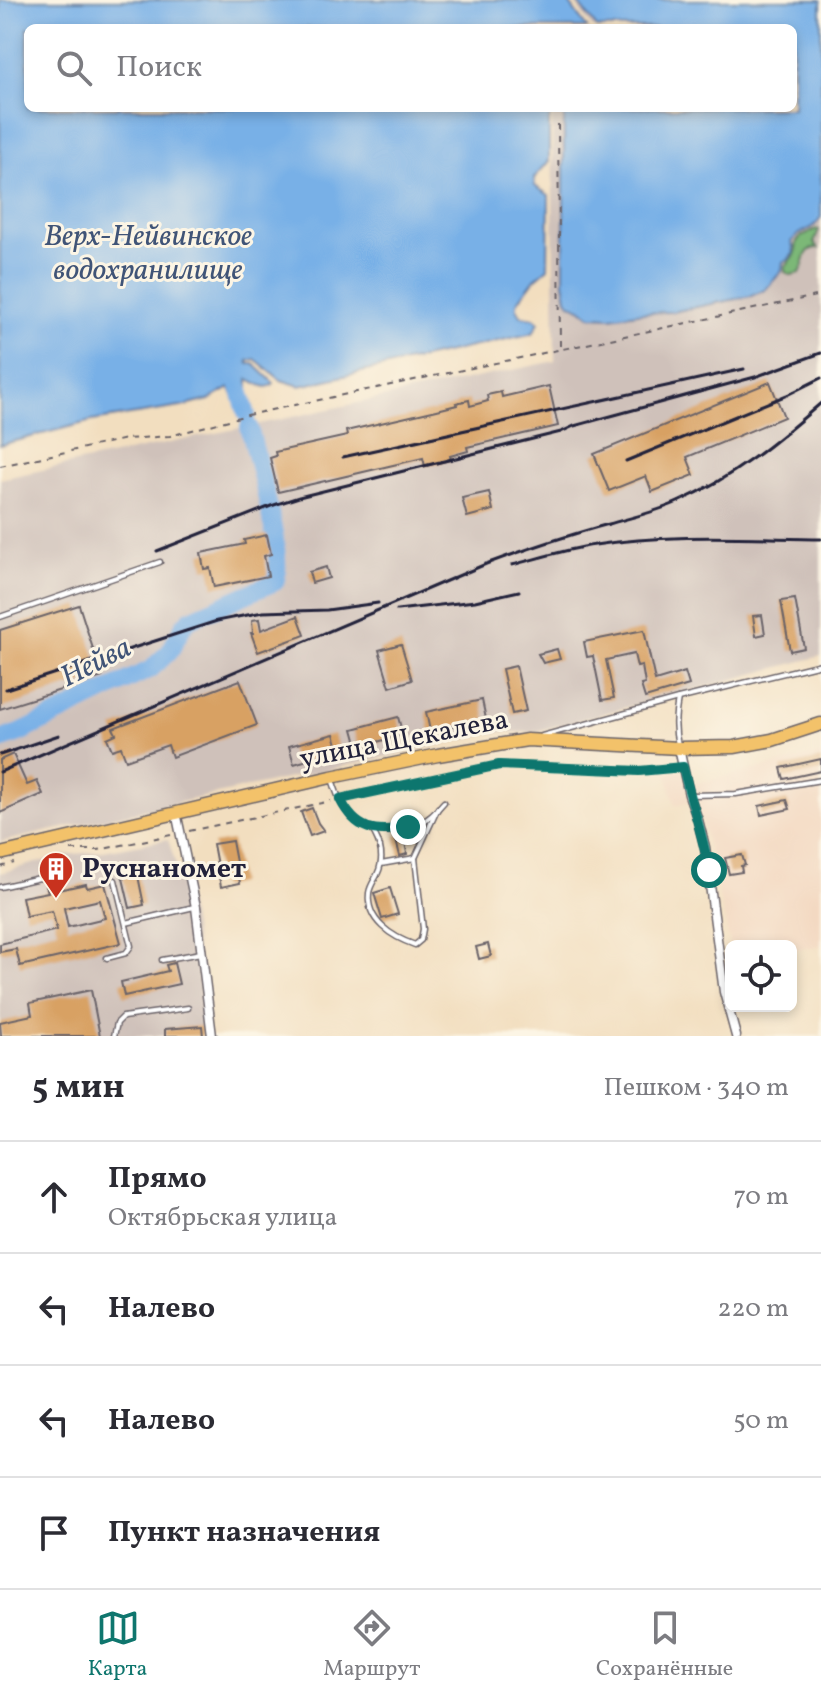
<!DOCTYPE html>
<html lang="ru">
<meta charset="utf-8">
<style>
:root{--surface:#fff;--page:#f2f2f3;--text:#2b2b33;--muted:#7c7c81;--line:#e1e1e2;--accent:#0f766e}
body{margin:0;font-family:Vollkorn,serif;background:var(--page);color:var(--text)}
.controls{position:absolute;right:24px;bottom:24px;display:grid;overflow:hidden;border-radius:12px;box-shadow:0 4px 12px #0003}
.controls button{width:72px;height:72px;display:grid;place-items:center;padding:0;border:0;border-bottom:2px solid var(--line);background:var(--surface);color:var(--text);font:40px sans-serif}
.stop{position:absolute;width:24px;height:24px;margin:-18px;border:6px solid #0f766e;border-radius:50%;background:#fff}
.stop.end{background:#0f766e;border-color:#fff;box-shadow:0 2px 8px #0008}
.list{margin:0;padding:0;list-style:none}
h2{display:flex;justify-content:space-between;align-items:center;height:104px;margin:0;padding:0 32px;font-size:34px}
h2 small{font-size:26px;font-weight:400;color:var(--muted)}
.list li{display:grid;grid-template-columns:52px 1fr auto;gap:24px;align-items:center;box-sizing:border-box;height:112px;padding:0 32px;border-top:2px solid var(--line)}
.list b{display:block;font-size:30px;white-space:nowrap}
.list p{margin:0;font-size:26px;white-space:nowrap;color:var(--muted)}
.list em{font-size:26px;font-style:normal;color:var(--muted)}
.icon{flex:none;width:44px;height:44px;fill:none;stroke:currentColor;stroke-width:2;stroke-linecap:round;stroke-linejoin:round}
.map{position:relative;flex:none;width:821px;height:1036px;overflow:hidden}
.search{position:absolute;background:var(--surface);box-shadow:0 4px 12px #0003;left:24px;right:24px;top:24px;height:88px;display:flex;align-items:center;gap:20px;box-sizing:border-box;padding:0 28px;border-radius:12px;color:var(--muted);font-size:30px}
.sheet{height:552px;background:var(--surface)}
nav{display:flex;justify-content:space-around;align-items:center;box-sizing:border-box;height:112px;border-top:2px solid var(--line);background:var(--surface);font-size:22px;color:var(--muted)}
nav a{display:grid;justify-items:center;gap:4px}
nav .on{color:var(--accent)}
.map>svg:first-child{display:block}
.built{fill:#f2d5bd}
.industrial{fill:#cfc1ba}
.forest{fill:#7cb877;stroke:#4f6d59;stroke-width:2}
.water{fill:#78b0e7;stroke:#4d6991;stroke-width:2}
.lines{fill:none;stroke-linecap:round;stroke-linejoin:round}
.river{stroke:#78b0e7;stroke-width:18}
.building{fill:#d8a164;fill-rule:evenodd}
.service-casing{stroke:#6b6469;stroke-width:7}
.minor-casing{stroke:#6b6469;stroke-width:11}
.primary-casing{stroke:#6b6469;stroke-width:15}
.path{stroke:#6b6469;stroke-width:2;stroke-dasharray:6 6;stroke-linecap:butt}
.service{stroke:#fff;stroke-width:4}
.minor{stroke:#fff;stroke-width:8}
.primary{stroke:#f3c26a;stroke-width:12}
.rail{stroke:#22223b;stroke-width:3}
.route{stroke:#0f766e;stroke-width:10}
.labels{text-anchor:middle;dominant-baseline:central;stroke-width:6;stroke-linejoin:round;paint-order:stroke}
.street-label{font-size:28px;fill:#22223b;stroke:#fcf5e5}
.poi-label{font-size:28px;font-weight:bold;fill:#22223b;stroke:#fcf5e5;text-anchor:start}
.water-label{font-size:30px;font-style:italic;fill:#405477;stroke:#fcf5e5}
</style>
<div class="map">
<svg width="821" height="1036" viewBox="0 0 821 1036">
<rect width="100%" height="100%" fill="#fcf5e5"/>
<filter id="ink" filterUnits="userSpaceOnUse"><feTurbulence type="fractalNoise" baseFrequency=".0125" numOctaves="2"/><feDisplacementMap in="SourceGraphic" scale="16" xChannelSelector="R" yChannelSelector="G"/><feConvolveMatrix kernelMatrix="1 2 1 2 8 2 1 2 1" color-interpolation-filters="sRGB"/></filter>
<filter id="wash" filterUnits="userSpaceOnUse"><feTurbulence type="fractalNoise" baseFrequency=".006" numOctaves="4" result="noise"/><feDisplacementMap in="SourceGraphic" scale="32" xChannelSelector="R" yChannelSelector="G"/><feGaussianBlur stdDeviation="1.8" result="paint"/><feColorMatrix in="noise" values="0 0 0 0 0 0 0 0 0 0 0 0 0 0 0 0 0 1.4 0 .05"/><feComposite in="paint" operator="in"/></filter>
<g filter="url(#wash)">
<rect width="100%" height="100%" fill="#f2debf"/>
<polygon class="built" points="821,754 821,945 791,951 791,946 731,947 697,800 675,805 667,774 689,769 693,784"/>
<g class="industrial">
<polygon points="572,0 821,0 821,656 533,732 498,732 0,842 0,479 555,361 552,119 559,108 793,108 793,28 592,28"/>
<polygon points="168,839 191,915 198,965 203,1036 0,1036 0,873 64,855 104,851"/>
</g>
<path class="forest" d="M816,229L819,230L814,243L819,248C803,247 806,262 800,273L791,275L785,272V267L795,255L797,241L802,236Z"/>
<path class="water" d="M0,0H567L587,28H28V108H793V28H597L576,0H821V217C812,234 800,228 792,242L794,253L788,260L783,262L782,271L765,290L751,296L672,312L637,313L611,317L591,316L581,308L571,304L567,299L564,282V116L560,110H555L550,116L549,121V161L534,178L535,186L549,195L548,268L535,279L517,303V310L522,316L534,318L539,322L533,333L300,386L281,380L255,359L248,361L249,364H254L274,383C267,392 256,382 248,379V398L235,400L230,388L209,400L181,407L92,421L0,445Z"/>
<g class="lines">
<g class="river">
<polyline points="236,376 247,415"/>
<path d="M0,740L22,732L151,669L170,651L184,625L190,619L275,582C286,559 256,456 249,427"/>
</g>
</g>
<g id="blocks">
<g class="building">
<polygon points="770,382 784,417 687,457 694,475 652,492 646,476 609,491 594,454"/>
<polygon points="549,386 558,426 467,447 468,451 450,456 451,460 425,466 423,458 278,492 270,458 276,456 275,452 347,436 346,431 437,410 457,405 456,403 469,400 470,406 488,401 487,395 501,392 502,397"/>
<polygon points="489,492 493,510 467,517 462,498"/>
<polygon points="267,535 271,554 264,556 268,576 214,587 210,568 204,569 201,553 245,544 244,540"/>
<polygon points="326,567 329,578 312,583 309,572"/>
<polygon points="795,599 804,648 790,651 781,601"/>
<polygon points="79,605 102,677 0,709 0,630"/>
<polygon points="762,615 765,634 756,636 753,616"/>
<polygon points="298,616 305,635 258,652 251,633 253,633 252,620 259,619 261,630"/>
<polygon points="644,630 655,681 685,672 689,685 645,698 641,685 645,684 642,666 637,667 634,654 606,660 614,698 602,700 593,656 587,657 584,642"/>
<polygon points="401,644 412,680 390,687 379,650"/>
<polygon points="557,649 560,659 543,663 538,654"/>
<polygon points="516,666 526,711 512,714 502,669"/>
<polygon points="240,680 257,725 172,757 168,745 126,760 121,747 112,750 107,738 116,734 113,728"/>
<polygon points="482,700 486,719 430,731 426,712"/>
<polygon points="398,717 403,735 358,747 353,729"/>
<polygon points="334,734 339,751 294,764 289,746"/>
<polygon points="13,754 27,785 37,781 43,794 0,813 0,760"/>
<polygon points="821,759 821,771 784,779 781,768"/>
<polygon points="787,800 790,809 761,815 759,806"/>
<polygon points="312,808 318,823 324,831 310,836 301,812"/>
<polygon points="404,834 407,854 400,856 395,836"/>
<polygon points="232,841 240,883 221,887 213,844"/>
<polygon points="742,855 745,865 741,866 742,872 729,874 725,858"/>
<polygon points="137,871 144,905 130,908 122,874"/>
<path d="M57,883L58,890L86,884L87,888L105,884L121,943L20,966L16,949L0,952V944L57,930L52,911L26,916L22,897L48,892L46,886ZM100,900L105,918L68,927L64,908Z"/>
<polygon points="390,888 398,914 382,919 374,893"/>
<polygon points="488,944 491,956 479,959 476,947"/>
<polygon points="174,963 179,984 124,996 121,982 168,971 166,965"/>
<polygon points="91,990 100,1036 1,1036 0,1022 32,1015 30,1003"/>
<polygon points="202,1026 203,1036 165,1036 165,1029"/>
</g>
</g>
</g>
<g filter="url(#ink)">
<use href="#blocks" fill-opacity="0" stroke="#6b6469" stroke-width="2"/>
<g class="lines">
<g class="service-casing">
<g id="service">
<polyline points="0,617 160,562"/>
<polyline points="542,736 678,699"/>
<path d="M678,745C674,729 675,716 678,699L821,664"/>
<path d="M332,779C336,791 340,804 349,814C369,838 408,835 431,816C436,812 440,806 444,802"/>
<polyline points="692,795 736,794 821,780"/>
<path d="M371,828C381,843 385,859 377,875C374,881 370,886 369,893C366,921 392,937 415,945L421,940L423,929L415,858L438,808"/>
<polyline points="381,864 415,858"/>
<polyline points="0,887 66,872"/>
<polyline points="126,923 194,907"/>
<polyline points="107,958 126,953 131,946 115,880"/>
<polyline points="162,960 201,953"/>
<polyline points="114,1036 117,1023 123,1017 188,1008"/>
</g>
</g>
<g class="minor-casing">
<g id="minor">
<polyline points="679,748 689,795 698,820 705,847 724,992 736,1036"/>
<polyline points="176,812 196,907 212,1036"/>
</g>
</g>
<g class="primary-casing">
<polyline id="primary" points="0,854 331,777 438,755 527,740 679,748 734,747 772,740 821,724"/>
</g>
<g class="path">
<polyline points="558,124 560,347"/>
<polyline points="0,466 126,439 170,436 247,415 821,295"/>
<polyline points="346,798 483,767 506,764 631,771 675,768"/>
<polyline points="189,831 331,801"/>
<polyline points="71,850 98,850 171,835"/>
<polyline points="0,867 14,863"/>
</g>
<use href="#service" class="service"/>
<use href="#minor" class="minor"/>
<use href="#primary" class="primary"/>
<g class="rail">
<polyline points="343,457 744,369"/>
<polyline points="626,461 787,395 821,378"/>
<polyline points="157,551 271,506 299,497 561,432 574,426 755,377 821,353"/>
<path d="M512,565C539,558 567,549 595,545C670,533 746,538 821,539"/>
<polyline points="397,610 475,601 519,591"/>
<polyline points="6,689 217,621 263,612 327,610 378,603"/>
<polyline points="0,755 59,735"/>
<path d="M0,772L486,564C527,549 568,535 609,524C633,517 657,512 680,501C734,477 777,441 821,403"/>
</g>
</g>
</g>
<g class="lines" filter="url(#ink)">
<path class="route" d="M408,827C375,834 356,831 340,799L499,765L639,771L683,767C691,802 703,835 709,870"/>
</g>
<defs>
<g id="building-pin" transform="scale(1.8)"><path d="M0 17L-7.5 6A9.5 9.5 0 1 1 7.5 6Z" fill="#c8321e" stroke="#fcf5e5"/><path d="M-4-6H4V6H1V3H-1V6H-4ZM-2.5-4.3h1.7v1.8h-1.7ZM.8-4.3h1.7v1.8H.8ZM-2.5-1h1.7V.8h-1.7ZM.8-1h1.7V.8H.8Z" fill="#fff"/></g>
</defs>
<g fill-rule="evenodd">
<use href="#building-pin" x="56" y="869"/>
</g>
<g class="labels">
<g class="street-label">
<text transform="translate(404 740) rotate(-11)">улица Щекалева</text>
</g>
<g class="poi-label">
<text x="82" y="869">Руснаномет</text>
</g>
<g class="water-label">
<text x="148" y="237">Верх-Нейвинское<tspan x="148" dy="34">водохранилище</tspan></text>
<text transform="translate(96 663) rotate(-27)">Нейва</text>
</g>
</g>
</svg>
<div class="controls">
<button><svg class="icon" aria-label="locate" viewBox="0 0 24 24"><circle cx="12" cy="12" r="6"/><path d="M12 2v4M12 18v4M2 12h4M18 12h4"/></svg></button>
</div>
<div class="stop" style="left:709px;top:870px"></div>
<div class="stop end" style="left:408px;top:827px"></div>
<div class="search"><svg class="icon" aria-label="search" viewBox="0 0 24 24"><circle cx="10" cy="10" r="6"/><path d="M15 15l6 6"/></svg>Поиск</div>
</div>
<section class="sheet">
<h2>5 мин<small>Пешком · 340 m</small></h2>
<ul class="list">
<li><svg class="icon" aria-label="ahead" viewBox="0 0 24 24"><path d="M12 20V5M6 11l6-6 6 6"/></svg><div><b>Прямо</b><p>Октябрьская улица</p></div><em>70 m</em></li>
<li><svg class="icon" aria-label="left" viewBox="0 0 24 24"><path d="M17 20v-9H6M10 6l-5 5 5 5"/></svg><div><b>Налево</b></div><em>220 m</em></li>
<li><svg class="icon" aria-label="left" viewBox="0 0 24 24"><path d="M17 20v-9H6M10 6l-5 5 5 5"/></svg><div><b>Налево</b></div><em>50 m</em></li>
<li><svg class="icon" aria-label="arrive" viewBox="0 0 24 24"><path d="M6 21V4h12l-3 4 3 4H6"/></svg><div><b>Пункт назначения</b></div></li>
</ul>
</section>
<nav>
<a class="on"><svg class="icon" aria-label="map" viewBox="0 0 24 24"><path d="M3 6l6-2 6 2 6-2v14l-6 2-6-2-6 2zM9 4v14M15 6v14"/></svg>Карта</a>
<a><svg class="icon" aria-label="directions" viewBox="0 0 24 24"><path d="M12 3l9 9-9 9-9-9zM9 14v-3h6M13 9l2 2-2 2"/></svg>Маршрут</a>
<a><svg class="icon" aria-label="saved" viewBox="0 0 24 24"><path d="M7 4h10v16l-5-4-5 4z"/></svg>Сохранённые</a>
</nav>
